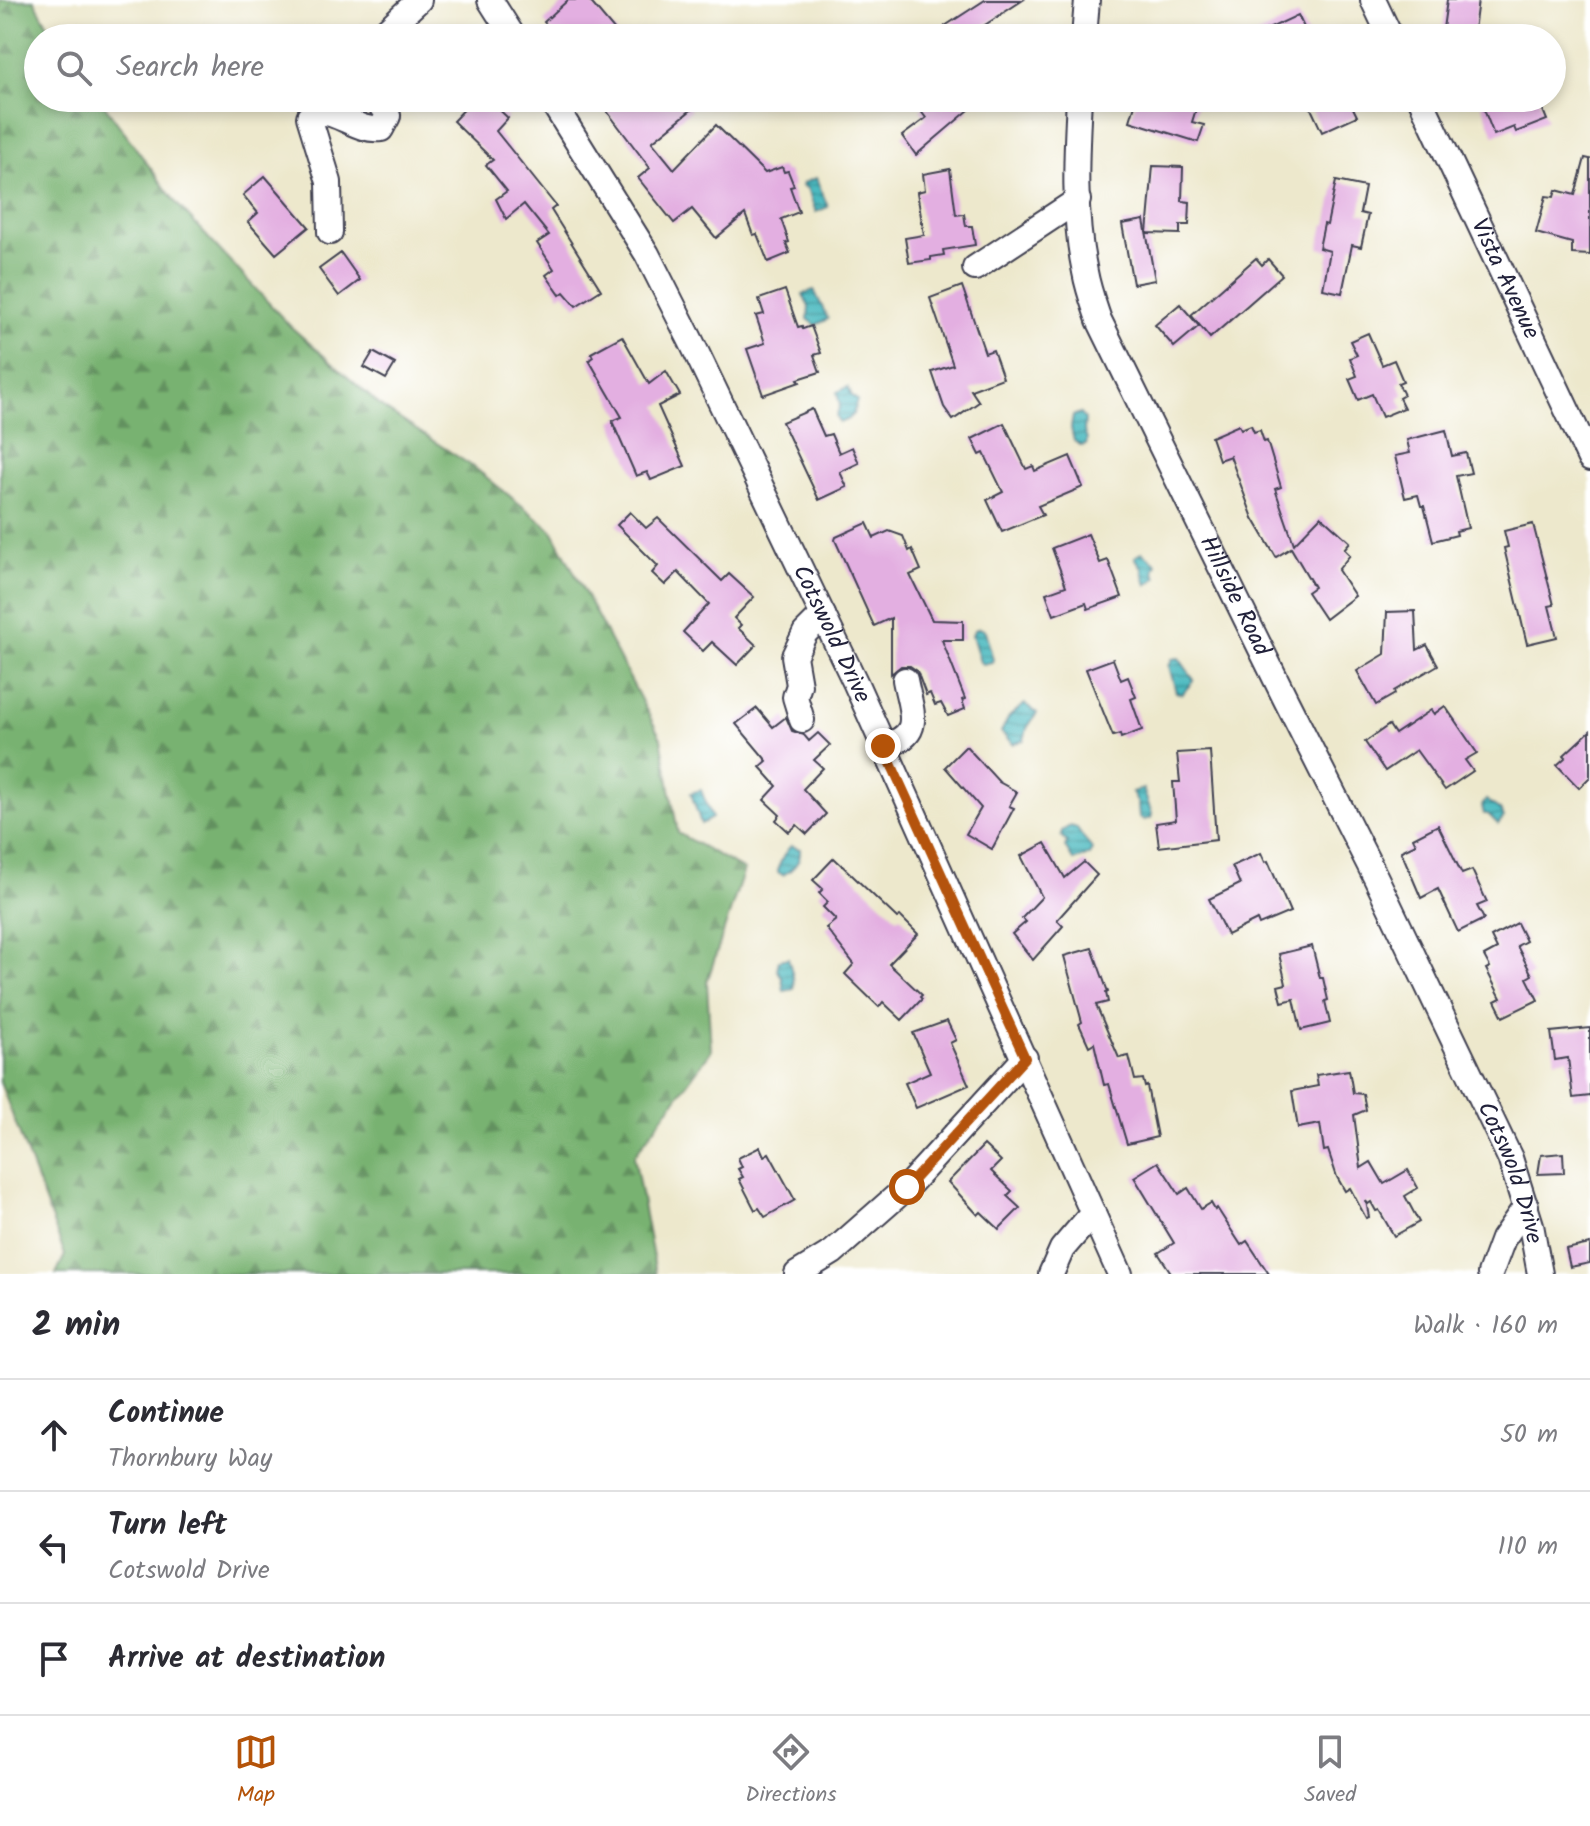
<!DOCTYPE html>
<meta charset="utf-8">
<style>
:root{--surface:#fff;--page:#f7f7f7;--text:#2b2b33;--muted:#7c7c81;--line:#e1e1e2;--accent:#b45309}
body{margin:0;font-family:Kalam,sans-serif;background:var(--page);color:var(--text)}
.stop{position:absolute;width:24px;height:24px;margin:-18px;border:6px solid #b45309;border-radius:50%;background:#fff}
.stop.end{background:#b45309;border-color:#fff;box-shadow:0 2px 8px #0008}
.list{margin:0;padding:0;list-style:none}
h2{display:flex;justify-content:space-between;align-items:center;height:104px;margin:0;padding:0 32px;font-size:34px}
h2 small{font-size:26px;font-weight:400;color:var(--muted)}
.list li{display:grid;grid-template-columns:52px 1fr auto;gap:24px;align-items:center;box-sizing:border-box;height:112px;padding:0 32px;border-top:2px solid var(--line)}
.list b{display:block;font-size:30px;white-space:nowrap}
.list p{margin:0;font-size:26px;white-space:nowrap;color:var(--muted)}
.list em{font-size:26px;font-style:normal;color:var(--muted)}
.icon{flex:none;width:44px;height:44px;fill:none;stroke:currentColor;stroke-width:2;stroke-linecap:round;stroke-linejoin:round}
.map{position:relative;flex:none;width:1590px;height:1274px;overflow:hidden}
.search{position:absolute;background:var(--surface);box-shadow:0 4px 12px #0003;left:24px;right:24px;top:24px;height:88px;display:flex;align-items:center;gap:20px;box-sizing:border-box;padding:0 28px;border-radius:44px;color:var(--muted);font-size:30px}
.sheet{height:440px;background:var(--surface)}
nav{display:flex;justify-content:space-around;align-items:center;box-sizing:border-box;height:112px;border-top:2px solid var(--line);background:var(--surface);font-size:22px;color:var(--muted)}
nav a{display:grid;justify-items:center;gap:4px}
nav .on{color:var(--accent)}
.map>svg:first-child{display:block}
.forest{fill:url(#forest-firs);stroke:#4d6a56;stroke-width:2}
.water{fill:url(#water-rules);stroke:#366e7e;stroke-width:2}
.building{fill:#e3afe1}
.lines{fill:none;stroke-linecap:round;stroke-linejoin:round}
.minor-casing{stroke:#404051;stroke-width:28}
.minor{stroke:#fff;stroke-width:24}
.route{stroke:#b45309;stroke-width:10}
.labels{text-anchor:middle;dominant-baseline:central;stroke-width:7;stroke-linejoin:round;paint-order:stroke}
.street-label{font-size:24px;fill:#22223b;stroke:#fff}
</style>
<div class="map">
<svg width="1590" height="1274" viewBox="0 0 1590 1274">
<defs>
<pattern id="forest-firs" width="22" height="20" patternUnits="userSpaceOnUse" patternTransform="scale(2)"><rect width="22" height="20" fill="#78b271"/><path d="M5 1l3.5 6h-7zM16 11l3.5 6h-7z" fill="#62905e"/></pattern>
<pattern id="water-rules" width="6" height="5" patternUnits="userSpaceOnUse" patternTransform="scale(2)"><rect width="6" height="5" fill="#4bbac0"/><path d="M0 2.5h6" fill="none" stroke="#3e979d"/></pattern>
</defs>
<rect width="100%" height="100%" fill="#fff"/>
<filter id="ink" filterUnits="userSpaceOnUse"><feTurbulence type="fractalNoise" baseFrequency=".0125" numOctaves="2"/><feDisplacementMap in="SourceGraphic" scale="16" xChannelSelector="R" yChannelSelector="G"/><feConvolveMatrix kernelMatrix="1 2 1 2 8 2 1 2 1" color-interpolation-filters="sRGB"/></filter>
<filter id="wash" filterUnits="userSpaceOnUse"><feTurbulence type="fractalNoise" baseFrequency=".006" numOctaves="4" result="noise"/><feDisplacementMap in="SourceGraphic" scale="32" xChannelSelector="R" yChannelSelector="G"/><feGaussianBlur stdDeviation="1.8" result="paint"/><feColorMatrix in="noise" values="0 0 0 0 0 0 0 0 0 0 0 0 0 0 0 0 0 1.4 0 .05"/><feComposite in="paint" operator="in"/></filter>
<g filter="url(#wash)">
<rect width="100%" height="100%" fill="#ede8cc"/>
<polygon class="forest" points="0,0 34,0 55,38 38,38 38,98 99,98 177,204 290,326 383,408 475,468 552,530 661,738 678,833 744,870 707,982 711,1051 634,1156 656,1274 56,1274 65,1255 0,1082"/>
<g class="water">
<polygon points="816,178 828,207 816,212 807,188 802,186 803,183"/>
<polygon points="814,290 828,319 816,325 808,319 809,307 803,294"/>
<polygon points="848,387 852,396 857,400 853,414 849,419 839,423 836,416 840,406 837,392"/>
<polygon points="1080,413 1085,419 1084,431 1087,440 1086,445 1081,446 1074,441 1071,428 1073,416"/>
<polygon points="1142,552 1157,564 1154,570 1157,578 1147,585 1142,568 1135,557"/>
<polygon points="980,628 985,631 993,659 992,662 983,664 980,662 972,635 974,630"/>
<polygon points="1179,658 1194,680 1182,694 1176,692 1169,666 1172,659"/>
<polygon points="1025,704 1037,713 1027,728 1024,740 1013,744 1001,732 1009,717"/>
<polygon points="1143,789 1152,814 1151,818 1144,820 1139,817 1138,804 1132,792"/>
<polygon points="701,790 712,818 701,824 691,793"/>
<polygon points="1486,800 1500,810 1504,817 1498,824 1488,814 1484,814 1482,806"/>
<path d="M1070,826L1077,828C1080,837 1088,840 1092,850L1089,855L1076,860H1073L1065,847L1067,842L1061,836L1062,831Z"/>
<path d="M791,846L800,849C801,862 793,869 783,875L778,872V868C782,860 784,852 791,846Z"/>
<polygon points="788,958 793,976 794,989 784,991 782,977 777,969 779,960"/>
</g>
<g id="blocks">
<g class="building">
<polygon points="568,0 589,0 621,38 558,38 544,22"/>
<polygon points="985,0 1023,0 965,38 953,38 945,26"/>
<polygon points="1447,0 1478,0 1473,38 1442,36"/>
<polygon points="1298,15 1309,38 1249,38"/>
<polygon points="475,98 487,98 508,118 496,131 556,206 551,210 601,290 576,306 564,292 560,295 546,275 554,269 537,243 549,235 524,204 506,219 496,199 507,191 486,165 493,160 453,121"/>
<polygon points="597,98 681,98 691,110 652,142 674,169 716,125 765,173 782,167 784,172 788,171 794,186 790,187 799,212 781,219 789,242 786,243 790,253 768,262 757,234 753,235 745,214 716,238 692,209 674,223 638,178 650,168"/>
<polygon points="918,98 959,98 969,110 916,155 902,136 926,118 920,110 925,106"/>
<polygon points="1137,98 1190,98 1188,103 1197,106 1192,122 1204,125 1198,142 1130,121"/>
<polygon points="1306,98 1348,98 1357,116 1322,132"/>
<polygon points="1491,98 1538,98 1547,120 1516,132 1514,127 1494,135 1481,102"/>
<polygon points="1585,158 1590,159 1590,255 1572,254 1572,243 1536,233 1546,196 1554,197 1556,190 1575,195"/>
<polygon points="1153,166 1183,167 1182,201 1190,202 1189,225 1180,225 1180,234 1147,233"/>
<polygon points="950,169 956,215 964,214 966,226 972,226 975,245 943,250 944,255 931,257 931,260 909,263 905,238 924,235 917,192 925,190 923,174"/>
<polygon points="265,176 309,227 276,254 248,222 258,213 243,195"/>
<polygon points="1336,181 1365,187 1360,213 1368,215 1361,247 1352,245 1342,293 1323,289 1330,251 1319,248 1324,224 1327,225"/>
<polygon points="1144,220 1155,280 1133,284 1122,224"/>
<polygon points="341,253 360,280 339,296 319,269"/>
<polygon points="1256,258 1262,265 1268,259 1282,275 1210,338 1191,315"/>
<polygon points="962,286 985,353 993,350 1003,378 971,390 979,402 953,420 944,407 932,372 953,365 930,298"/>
<polygon points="785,290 798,327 802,326 803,329 811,326 821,353 814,355 820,372 798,379 800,382 763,395 747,349 765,343 756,316 764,314 759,299"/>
<polygon points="1180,304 1199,326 1174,347 1155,325"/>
<polygon points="1368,333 1382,365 1394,360 1403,381 1398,383 1404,395 1399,398 1404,408 1382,417 1372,394 1358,400 1349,379 1357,376 1350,358 1357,355 1350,341"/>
<polygon points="622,336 649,384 666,371 680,395 658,406 685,466 651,480 647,472 636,476 612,421 622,417 589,360 593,357 591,353"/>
<polygon points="373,352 395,364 386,379 364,367"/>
<polygon points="812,409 824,436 831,434 839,453 852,447 859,463 840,472 847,487 819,500 782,422"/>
<polygon points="1004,423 1026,469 1033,466 1035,471 1070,456 1083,487 1038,506 1043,515 1002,532 987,500 1003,492 984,453 980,455 972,439"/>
<polygon points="1239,425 1241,429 1251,425 1254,432 1260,430 1264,442 1267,441 1281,487 1275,489 1294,544 1321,516 1350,542 1344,549 1350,555 1338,570 1355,596 1325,619 1307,592 1314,587 1291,548 1276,557 1253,518 1230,456 1219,460 1211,437"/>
<polygon points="1446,430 1452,456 1466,453 1471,473 1456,476 1468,528 1456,531 1457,535 1433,541 1424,506 1421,506 1418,495 1405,498 1395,456 1410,453 1407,440"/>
<polygon points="630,512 646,528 658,518 722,581 729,574 754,597 734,618 741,625 738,628 756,645 737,665 712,642 703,651 683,632 709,604 678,572 665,585 652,573 658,566 617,525"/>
<polygon points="867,523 874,538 889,531 903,536 909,551 912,549 921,570 910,575 932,620 963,621 963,640 942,640 965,699 962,700 965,709 948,716 941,703 935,705 930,693 926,695 917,671 910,666 901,666 891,674 891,618 874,626 835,540 836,537"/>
<polygon points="1533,524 1554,605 1549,606 1557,637 1527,644 1504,548 1508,547 1504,531"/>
<polygon points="1088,534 1100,563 1108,560 1122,597 1088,609 1086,603 1054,615 1046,593 1066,586 1052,548"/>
<polygon points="1415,611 1417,650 1427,645 1438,665 1394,691 1395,694 1376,705 1357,671 1385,654 1387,612"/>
<polygon points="1113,659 1121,680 1128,677 1136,697 1131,699 1142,730 1121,738 1120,734 1113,736 1086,669"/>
<polygon points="1445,706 1477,753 1465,760 1473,771 1445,790 1416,750 1385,771 1365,742 1389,725 1395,734 1431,710 1434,714"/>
<polygon points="757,708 773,727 786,717 792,731 804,735 809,741 818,733 830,745 814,760 823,768 803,789 826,814 807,834 797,825 789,832 776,820 780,815 764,800 777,786 760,767 767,761 736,724"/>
<polygon points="1590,731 1590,777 1579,788 1557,765 1566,757 1564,755"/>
<polygon points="966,746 999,782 1017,792 1009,806 1014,808 992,849 966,834 981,808 945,767"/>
<polygon points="1210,751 1216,840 1159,847 1156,823 1176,820 1173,782 1180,782 1177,753"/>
<polygon points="1438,825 1462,874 1472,870 1487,902 1477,906 1484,919 1458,932 1438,889 1421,898 1401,851 1416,844 1413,838"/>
<polygon points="1045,843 1065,878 1084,862 1097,875 1057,920 1063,926 1033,960 1012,934 1026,922 1022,918 1042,897 1021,856"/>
<polygon points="1261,853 1265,862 1268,861 1290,912 1259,925 1257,920 1227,935 1209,899 1240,884 1232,866"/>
<polygon points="834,858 897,918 900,916 918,934 889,964 922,995 920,997 922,999 902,1020 883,1002 879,1007 845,974 854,964 826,928 836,920 823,907 828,902 819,893 823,889 813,880"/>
<polygon points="1517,923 1526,941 1517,946 1532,975 1527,978 1538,1000 1503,1017 1495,1001 1501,998 1486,969 1490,967 1484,956 1497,949 1491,937"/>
<polygon points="1312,946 1320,978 1323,978 1328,1000 1325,1001 1330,1023 1301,1030 1294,999 1282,1002 1278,986 1286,984 1279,954"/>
<polygon points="1092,948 1108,992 1106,993 1108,1002 1096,1005 1119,1058 1129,1056 1135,1080 1143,1079 1145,1087 1147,1086 1157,1137 1127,1144 1109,1084 1104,1085 1094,1043 1089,1046 1079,1024 1082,1022 1064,956"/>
<polygon points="947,1021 956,1040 950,1043 969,1085 916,1108 905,1083 930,1072 913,1033"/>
<polygon points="1590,1028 1590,1096 1573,1098 1568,1058 1555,1060 1551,1032"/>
<polygon points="1349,1070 1353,1093 1363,1094 1366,1110 1354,1115 1361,1168 1371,1162 1384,1184 1408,1170 1418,1188 1405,1196 1419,1222 1394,1236 1379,1210 1376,1211 1371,1202 1368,1204 1366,1201 1369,1217 1366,1218 1350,1188 1345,1191 1337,1177 1328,1150 1324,1151 1320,1124 1298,1128 1292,1091 1318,1086 1316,1075"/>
<polygon points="984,1145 1001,1161 991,1171 1012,1191 1007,1196 1020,1208 999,1229 981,1212 978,1215 948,1182"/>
<polygon points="760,1147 764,1156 769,1153 795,1200 765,1217 759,1208 755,1210 739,1179 743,1177 738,1169 742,1167 738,1158"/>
<polygon points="1563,1153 1564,1173 1538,1174 1541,1155"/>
<polygon points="1158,1162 1179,1194 1188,1188 1201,1209 1211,1203 1215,1210 1217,1208 1241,1245 1247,1241 1269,1274 1172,1274 1158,1253 1174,1243 1134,1177"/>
<polygon points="1590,1244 1590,1263 1570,1267 1566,1249"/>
</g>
</g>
</g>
<g filter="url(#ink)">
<use href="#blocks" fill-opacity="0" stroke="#404051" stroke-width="2"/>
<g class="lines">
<g class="minor-casing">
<g id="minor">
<polyline points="490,0 514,38"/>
<polyline points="1373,0 1391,38"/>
<polyline points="378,38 419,0"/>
<polyline points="1084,38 1087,0"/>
<path id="s1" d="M550,98L647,254L691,341L856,684L1120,1274"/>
<path id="s2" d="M1079,98C1076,155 1073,216 1085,272C1088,289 1094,305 1099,320L1286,700L1376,878L1510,1158L1531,1225L1540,1274"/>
<path id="s3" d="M1420,98L1590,459"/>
<path d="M330,232L329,182L309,117L316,112C340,111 357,132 381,129L388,116L376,98"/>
<polyline points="975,268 1078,200"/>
<polyline points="802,720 795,697 799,685 794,656 805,633 823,615"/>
<path d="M883,746C925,736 911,712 905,680"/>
<polyline points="797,1274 833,1252 907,1187 1025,1058"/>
<polyline points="1051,1274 1062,1249 1093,1213"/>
<polyline points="1490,1274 1503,1239 1526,1206"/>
</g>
</g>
<use href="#minor" class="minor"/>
</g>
</g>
<g class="lines" filter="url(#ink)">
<polyline class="route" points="883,746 1025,1058 907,1187"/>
</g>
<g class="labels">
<g class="street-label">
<text stroke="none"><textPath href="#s3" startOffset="200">Vista Avenue</textPath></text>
<text stroke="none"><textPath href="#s2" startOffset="532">Hillside Road</textPath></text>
<text stroke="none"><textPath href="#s1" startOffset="606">Cotswold Drive</textPath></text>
<text stroke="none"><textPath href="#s2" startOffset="1172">Cotswold Drive</textPath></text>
</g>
</g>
</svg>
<div class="stop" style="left:907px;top:1187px"></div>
<div class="stop end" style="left:883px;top:746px"></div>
<div class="search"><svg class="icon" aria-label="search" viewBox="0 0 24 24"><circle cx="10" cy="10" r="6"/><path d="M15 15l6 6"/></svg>Search here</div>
</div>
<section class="sheet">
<h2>2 min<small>Walk · 160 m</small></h2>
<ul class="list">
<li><svg class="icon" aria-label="ahead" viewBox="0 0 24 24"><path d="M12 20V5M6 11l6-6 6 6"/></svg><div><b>Continue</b><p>Thornbury Way</p></div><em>50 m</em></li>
<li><svg class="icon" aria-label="left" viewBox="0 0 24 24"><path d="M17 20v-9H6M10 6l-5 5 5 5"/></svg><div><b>Turn left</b><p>Cotswold Drive</p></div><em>110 m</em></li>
<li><svg class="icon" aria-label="arrive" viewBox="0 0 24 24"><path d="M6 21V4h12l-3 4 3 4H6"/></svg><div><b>Arrive at destination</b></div></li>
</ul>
</section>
<nav>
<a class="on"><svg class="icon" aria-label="map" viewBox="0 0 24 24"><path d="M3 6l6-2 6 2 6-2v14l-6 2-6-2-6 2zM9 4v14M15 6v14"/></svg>Map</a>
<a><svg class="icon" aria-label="directions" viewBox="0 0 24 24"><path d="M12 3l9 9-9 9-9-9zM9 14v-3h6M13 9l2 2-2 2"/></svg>Directions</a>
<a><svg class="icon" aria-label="saved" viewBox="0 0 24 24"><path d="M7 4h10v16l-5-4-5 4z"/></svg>Saved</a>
</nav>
